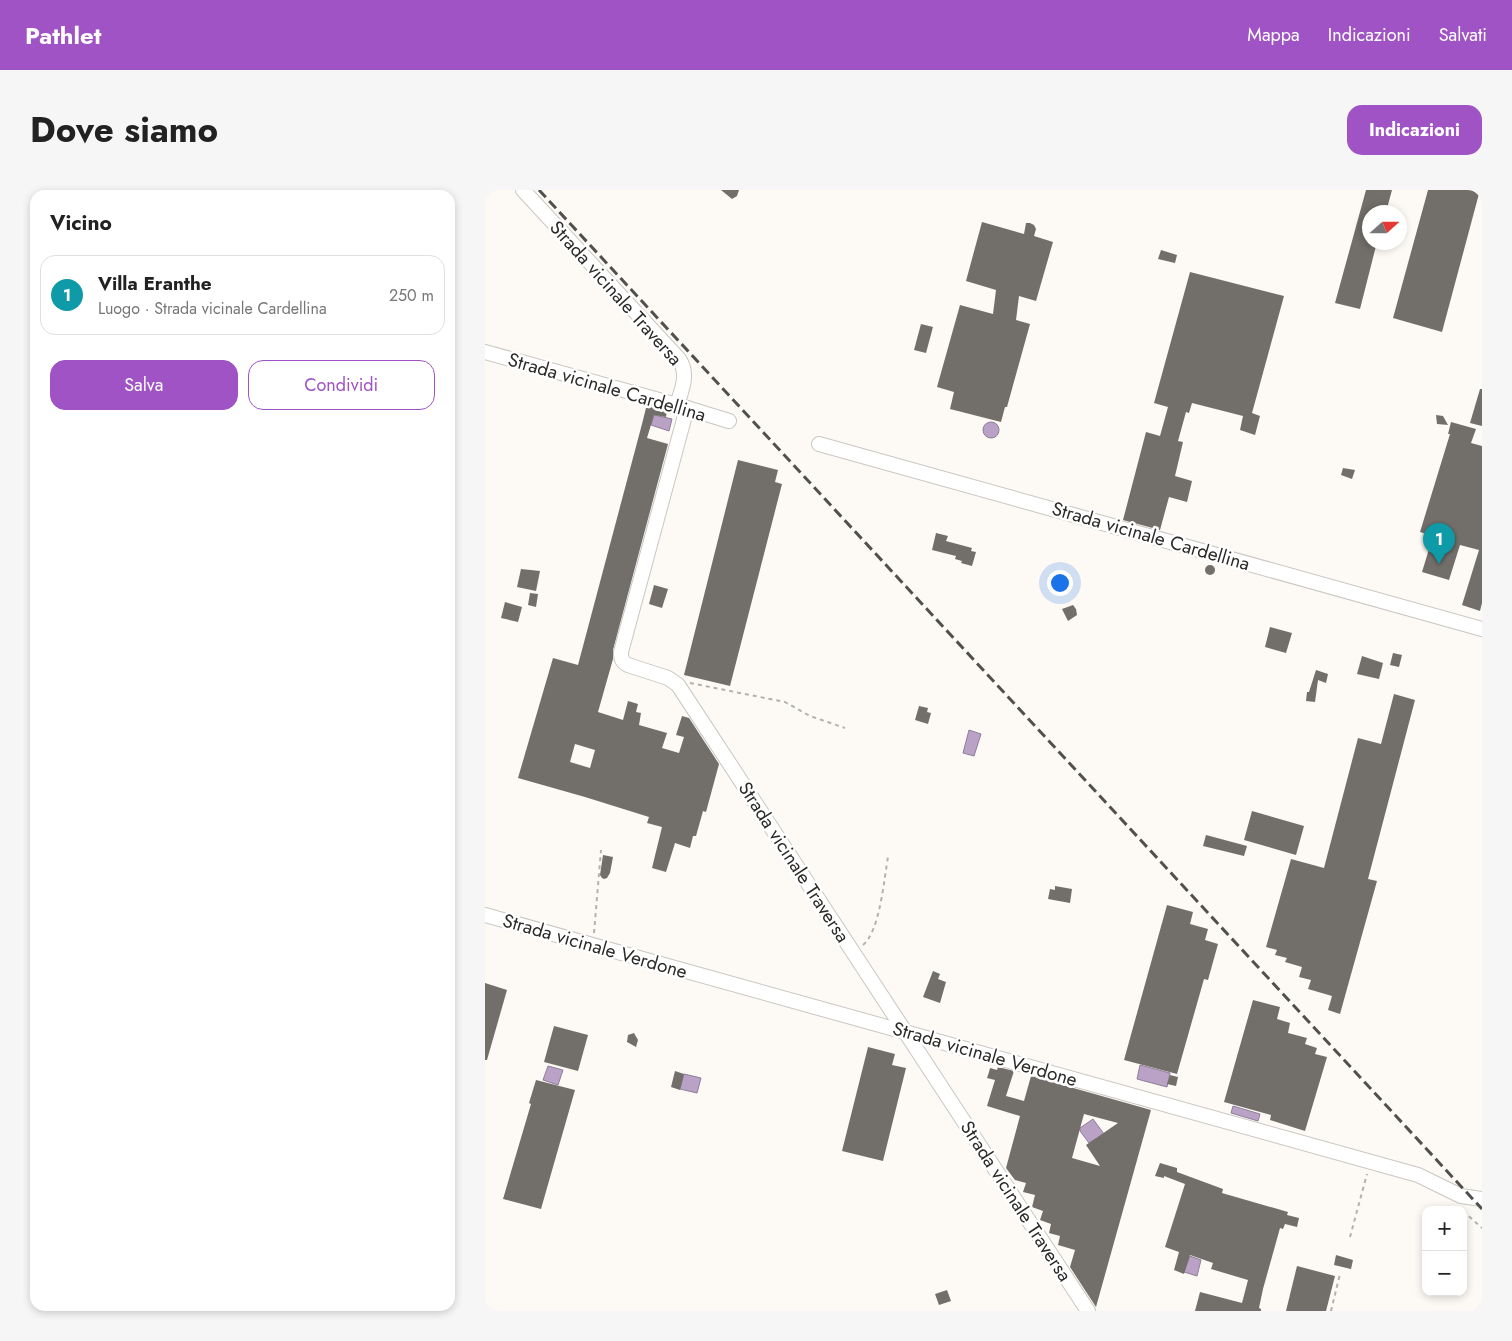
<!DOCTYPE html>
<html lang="it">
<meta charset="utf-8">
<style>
:root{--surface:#fff;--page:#f6f6f6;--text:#222;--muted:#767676;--line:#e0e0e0;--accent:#a053c5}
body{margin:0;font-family:Jost,sans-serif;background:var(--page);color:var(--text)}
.controls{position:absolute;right:15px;bottom:15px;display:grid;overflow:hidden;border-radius:10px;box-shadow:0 2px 8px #0003}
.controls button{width:45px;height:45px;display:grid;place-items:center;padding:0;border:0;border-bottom:1px solid var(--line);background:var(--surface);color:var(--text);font:25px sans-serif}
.compass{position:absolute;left:877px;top:15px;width:45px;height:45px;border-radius:50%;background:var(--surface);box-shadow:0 2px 8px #0003;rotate:69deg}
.you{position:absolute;left:574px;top:392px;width:18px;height:18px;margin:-12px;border:4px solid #fff;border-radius:50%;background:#1a73e8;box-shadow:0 0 0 8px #1a73e833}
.badge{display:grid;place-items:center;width:32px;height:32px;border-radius:50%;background:var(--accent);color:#fff;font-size:16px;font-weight:700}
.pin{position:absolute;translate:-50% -41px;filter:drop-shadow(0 1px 2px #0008)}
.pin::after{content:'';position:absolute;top:26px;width:18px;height:15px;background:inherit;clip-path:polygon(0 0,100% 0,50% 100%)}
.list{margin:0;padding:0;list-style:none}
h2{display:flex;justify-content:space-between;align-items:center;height:65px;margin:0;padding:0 20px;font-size:21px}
h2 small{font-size:16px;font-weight:400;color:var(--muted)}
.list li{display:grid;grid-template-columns:32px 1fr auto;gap:15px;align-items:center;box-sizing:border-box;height:80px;margin:0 10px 10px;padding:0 10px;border:1px solid var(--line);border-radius:15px}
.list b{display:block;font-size:19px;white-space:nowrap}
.list p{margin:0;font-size:16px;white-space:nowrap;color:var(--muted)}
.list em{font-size:16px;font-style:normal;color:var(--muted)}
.actions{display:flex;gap:10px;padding:15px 20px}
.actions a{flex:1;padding:11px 0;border:1px solid var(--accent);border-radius:15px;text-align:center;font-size:18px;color:var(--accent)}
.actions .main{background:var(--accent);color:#fff}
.map{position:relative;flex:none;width:997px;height:1121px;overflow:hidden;border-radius:15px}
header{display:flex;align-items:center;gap:30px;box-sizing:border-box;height:70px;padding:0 25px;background:var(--accent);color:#fff}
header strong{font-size:24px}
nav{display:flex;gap:28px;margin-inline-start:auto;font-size:18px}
.intro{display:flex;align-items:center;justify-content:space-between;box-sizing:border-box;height:120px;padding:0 30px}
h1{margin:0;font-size:35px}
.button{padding:12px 22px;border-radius:15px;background:var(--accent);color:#fff;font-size:18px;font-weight:700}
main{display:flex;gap:30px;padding:0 30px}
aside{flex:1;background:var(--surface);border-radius:15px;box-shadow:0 2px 8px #0003}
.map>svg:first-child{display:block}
.water{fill:#b9a2c6;stroke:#8e7e97}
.building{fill:#726f6b;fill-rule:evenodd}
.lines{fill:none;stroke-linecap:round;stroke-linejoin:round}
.minor-casing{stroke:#cac7c2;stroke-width:16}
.path{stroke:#b4b1ad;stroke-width:2;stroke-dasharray:4 4;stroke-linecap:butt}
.minor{stroke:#fff;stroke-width:14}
.rail{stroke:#52504e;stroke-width:3;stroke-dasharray:10 5;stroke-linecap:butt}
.labels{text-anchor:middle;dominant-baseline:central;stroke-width:5;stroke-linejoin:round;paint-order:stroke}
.street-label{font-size:19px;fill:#2b2a28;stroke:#fff}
</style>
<header>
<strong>Pathlet</strong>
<nav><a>Mappa</a><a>Indicazioni</a><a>Salvati</a></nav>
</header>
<div class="intro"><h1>Dove siamo</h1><a class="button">Indicazioni</a></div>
<main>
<aside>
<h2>Vicino<small></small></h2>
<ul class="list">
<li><span class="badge" style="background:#0f9aa8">1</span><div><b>Villa Eranthe</b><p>Luogo · Strada vicinale Cardellina</p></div><em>250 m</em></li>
</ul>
<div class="actions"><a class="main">Salva</a><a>Condividi</a></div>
</aside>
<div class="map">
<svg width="997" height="1121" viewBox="0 0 997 1121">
<rect width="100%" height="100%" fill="#fdf9f4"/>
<g class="water">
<polygon points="169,225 187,229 184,241 166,235"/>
<circle cx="506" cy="240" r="8"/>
<polygon points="484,540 496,544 489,566 478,563"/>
<polygon points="655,875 685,883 682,897 652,889"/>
<polygon points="63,876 78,880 73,895 58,890"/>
<polygon points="199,884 216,888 212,903 195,899"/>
<polygon points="748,916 775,924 773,931 746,923"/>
<polygon points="608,929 619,944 604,953 595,941 595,938"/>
<polygon points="705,1066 716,1070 712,1086 699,1082"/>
</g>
<g class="building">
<polygon points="236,0 254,0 252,6 247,9"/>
<polygon points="881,0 907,0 901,22 884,22 884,52 892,52 875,119 850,113"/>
<polygon points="943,0 995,0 957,142 908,128"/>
<polygon points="497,32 539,44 541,33 545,33 549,35 551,39 549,46 568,52 551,111 534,106 531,130 545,134 522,217 520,217 516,232 465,219 469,202 452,197 475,115 508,124 511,100 481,91"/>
<polygon points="676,60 692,65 690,73 673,69"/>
<polygon points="705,82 799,106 767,223 775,226 770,245 755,240 758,226 707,213 704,223 701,222 693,251 698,252 690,286 707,291 702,312 684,307 675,340 638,330 661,242 675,246 683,217 669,213"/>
<polygon points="436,134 448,137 441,163 429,160"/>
<polygon points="995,199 997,199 997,236 985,233"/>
<path d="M165,217L182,221L181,227L169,225L162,248L183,254L128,460V469L113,522L138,530L143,511L153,514L151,522L156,523L154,535L182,543L177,558L194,563L199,547L191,545L197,526L204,528L234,574L221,622L218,621L211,646H208L205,658L190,653L181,682L167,678L177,637L162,633L164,627L100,607L33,588L68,468L93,475L157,234L161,218H165ZM90,554L110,560L105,578L85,572Z"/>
<polygon points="951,225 958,226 963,235 952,234"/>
<polygon points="966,232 991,239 986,253 997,256 997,413 995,421 977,415 994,360 975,355 964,390 937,382 948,346 935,342 965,244 963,244"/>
<polygon points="253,270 293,280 290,292 297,294 245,496 199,485"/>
<polygon points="858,278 870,280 867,289 856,285"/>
<polygon points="451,343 463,346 461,351 487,358 486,361 491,362 487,376 476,373 477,371 470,369 471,366 447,360"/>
<circle cx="725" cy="380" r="5"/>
<polygon points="36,379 55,381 51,401 32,397"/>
<polygon points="169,395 183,399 177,418 164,414"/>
<polygon points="45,403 53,404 51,417 43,415"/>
<polygon points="20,412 37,417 33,432 16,428"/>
<polygon points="588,415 591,419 592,425 583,431 577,419"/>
<polygon points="785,437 807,443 801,463 780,457"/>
<polygon points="908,463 917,465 914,477 905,475"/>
<polygon points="877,466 898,473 894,489 872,484"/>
<polygon points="831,480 843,484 841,493 833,490 830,512 821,511 822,502 824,502"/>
<polygon points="909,504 930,510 883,689 892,691 855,824 843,820 847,806 823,799 826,790 814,787 817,777 800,772 802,768 790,765 792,760 781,757 806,669 839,678 873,548 896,554"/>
<polygon points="434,516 443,518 442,522 446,523 443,534 430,530"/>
<polygon points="767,621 819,636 811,665 759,650"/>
<polygon points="721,645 762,656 759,666 718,656"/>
<polygon points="118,665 128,667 125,683 122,688 119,689 117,688 115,685"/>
<polygon points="570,696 587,699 585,713 563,709 565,699 570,700"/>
<polygon points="682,715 708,722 705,734 723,739 720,750 733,754 723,790 719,789 692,884 639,870"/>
<polygon points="448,781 455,784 453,789 461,792 455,813 438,807"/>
<polygon points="0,793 22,800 2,870 0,870"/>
<polygon points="768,810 795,817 792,829 805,833 803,843 822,848 820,854 832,858 830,864 842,867 820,941 785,930 786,925 739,912"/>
<polygon points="69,836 103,845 93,881 59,872"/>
<polygon points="149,843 153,850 151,857 142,852 143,845"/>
<polygon points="383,857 410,864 407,875 421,878 398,971 357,961"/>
<path d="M513,877L529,881L521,906L539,911L546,886L666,920L611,1117L585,1077L590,1060L573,1055L575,1046L564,1043L566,1034L555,1030L558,1021L547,1017L550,1005L538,1002L541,993L530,990L521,978L535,926L502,916L510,890L502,888L504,882L505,878L512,880ZM599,924L633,933L601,955L615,976L587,968Z"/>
<polygon points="190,881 199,884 195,900 186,897"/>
<polygon points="685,885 693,887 691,896 682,894"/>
<polygon points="51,890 90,900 56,1019 18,1009 46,914 44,913"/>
<polygon points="675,973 692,978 692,982 738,999 737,1003 803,1022 802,1025 814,1028 812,1037 800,1034 798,1039 795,1038 778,1099 774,1118 776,1119 776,1121 710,1121 715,1102 757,1113 763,1090 726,1079 728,1073 705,1065 699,1084 689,1080 694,1062 680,1057 700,994 679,986 679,988 670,986"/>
<polygon points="851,1065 868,1070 866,1079 849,1075"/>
<polygon points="812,1076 850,1086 841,1121 801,1121"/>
<polygon points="462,1100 466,1111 454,1115 450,1104"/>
</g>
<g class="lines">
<g class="minor-casing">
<g id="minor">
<path d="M38,0L194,169C204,184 197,199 192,215"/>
<polyline points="0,162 192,215 244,231"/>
<path d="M202,218L136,462C136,469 137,472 143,475L183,488L193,495L603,1121"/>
<polyline points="334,254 997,439"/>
<polyline points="0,725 933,985 976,1006 997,1009"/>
</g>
</g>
<g class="path">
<polyline points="205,493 300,512 325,526 360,538"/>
<polyline points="109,743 116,660"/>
<path d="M378,755C395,741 399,689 403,667"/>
<polyline points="978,1021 997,1038"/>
<polyline points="865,1047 882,984"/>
<polyline points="846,1121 855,1084"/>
</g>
<use href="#minor" class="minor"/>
<polyline class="rail" points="54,0 997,1019"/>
</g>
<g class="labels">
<g class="street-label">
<text transform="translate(131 103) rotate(48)">Strada vicinale Traversa</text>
<text transform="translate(122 197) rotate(16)">Strada vicinale Cardellina</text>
<text transform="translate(666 346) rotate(16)">Strada vicinale Cardellina</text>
<text transform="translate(309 672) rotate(57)">Strada vicinale Traversa</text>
<text transform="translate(110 756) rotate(16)">Strada vicinale Verdone</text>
<text transform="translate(500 864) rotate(16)">Strada vicinale Verdone</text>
<text transform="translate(531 1011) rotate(57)">Strada vicinale Traversa</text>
</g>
</g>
</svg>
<div class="controls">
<button>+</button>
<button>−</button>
</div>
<svg class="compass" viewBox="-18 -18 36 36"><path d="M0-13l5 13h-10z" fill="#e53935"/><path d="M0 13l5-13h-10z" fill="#767676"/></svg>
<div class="you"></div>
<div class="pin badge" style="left:954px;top:374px;background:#0f9aa8">1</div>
</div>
</main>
